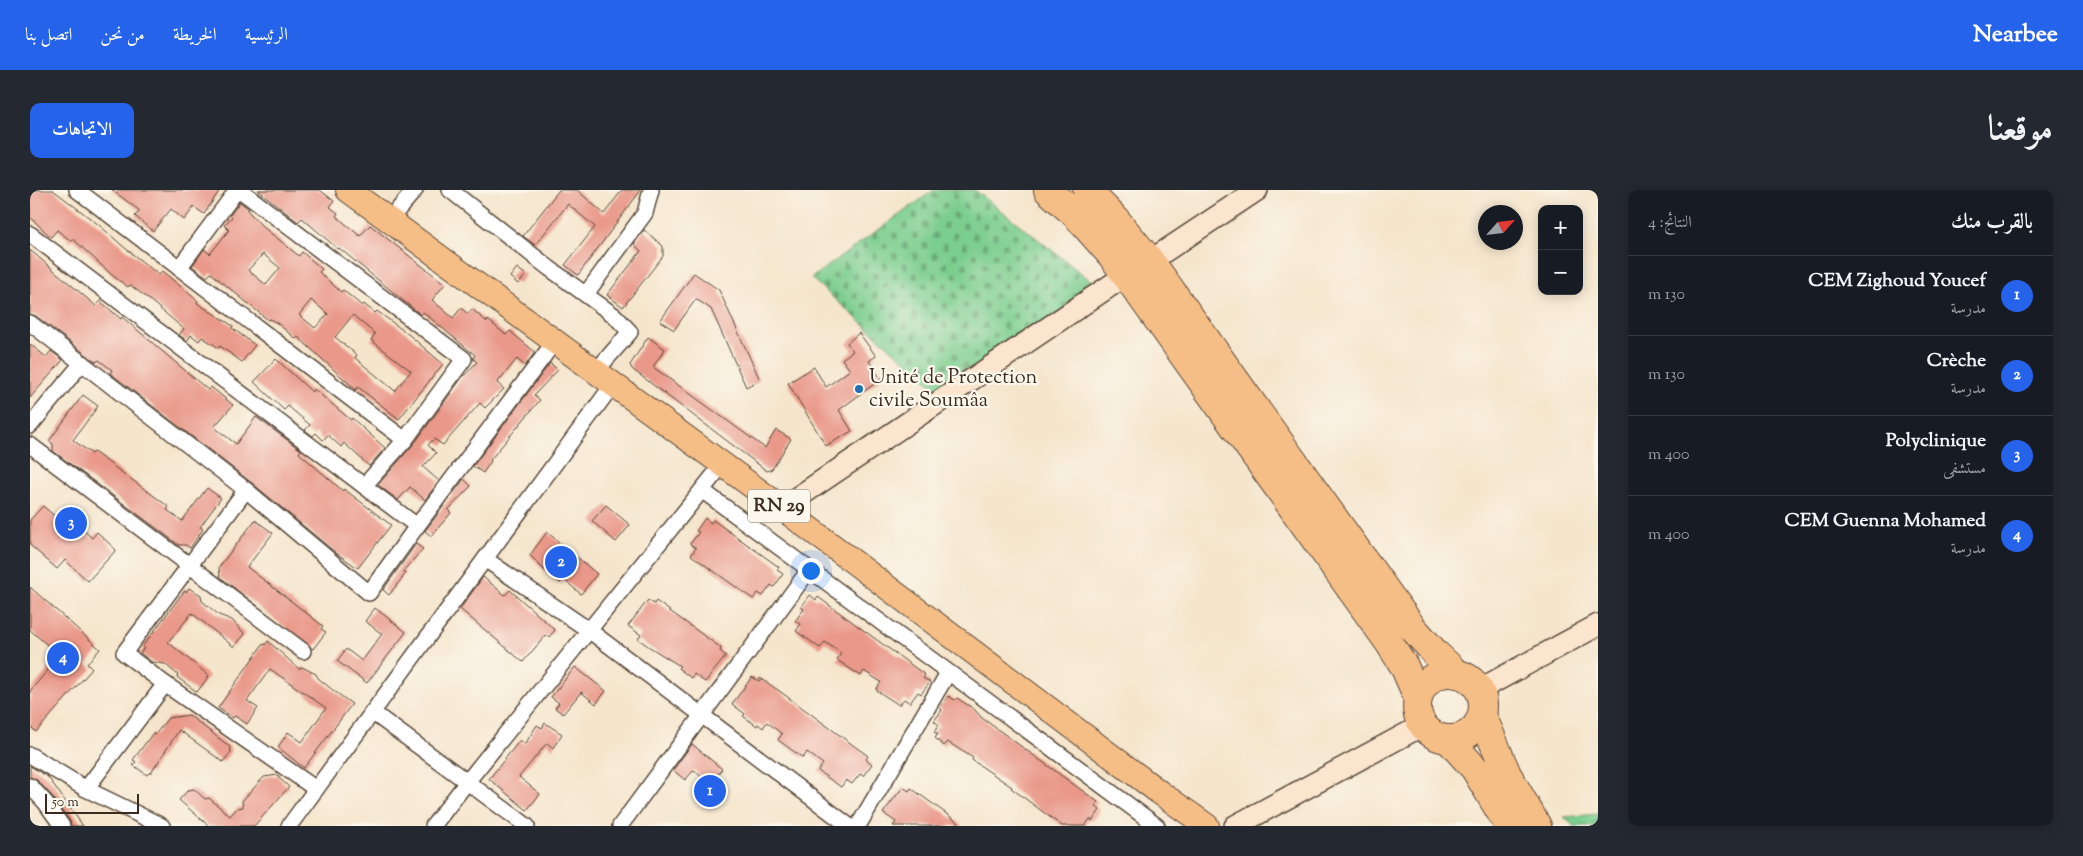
<!DOCTYPE html>
<html lang="ar">
<meta charset="utf-8">
<style>
:root{--surface:#171b24;--page:#242831;--text:#f1f3f6;--muted:#9ea1a6;--line:#363941;--accent:#2563eb}
body{margin:0;font-family:"Sorts Mill Goudy",Amiri,serif;background:var(--page);color:var(--text);direction:rtl}
.controls{position:absolute;right:15px;top:15px;display:grid;overflow:hidden;border-radius:10px;box-shadow:0 2px 12px #0003}
.controls button{width:45px;height:45px;display:grid;place-items:center;padding:0;border:0;border-bottom:1px solid var(--line);background:var(--surface);color:var(--text);font:25px sans-serif}
.compass{position:absolute;left:1448px;top:15px;width:45px;height:45px;border-radius:50%;background:var(--surface);box-shadow:0 2px 12px #0003;rotate:63deg}
.scale{position:absolute;left:15px;bottom:12px;width:94px;box-sizing:border-box;padding-left:5px;border:2px solid #3b2a1e;border-top:0;font-size:14px;line-height:18px;white-space:nowrap;color:#3b2a1e;-webkit-text-stroke:4px #fbf7ec;paint-order:stroke}
.you{position:absolute;left:780px;top:380px;width:18px;height:18px;margin:-12px;border:4px solid #fff;border-radius:50%;background:#1a73e8;box-shadow:0 0 0 8px #1a73e833}
.badge{display:grid;place-items:center;width:32px;height:32px;border-radius:50%;background:var(--accent);color:#fff;font-size:16px;font-weight:700}
.pin{position:absolute;translate:-50% -50%;border:2px solid #fff;box-shadow:0 1px 5px #0006}
.list{margin:0;padding:0;list-style:none}
h2{display:flex;justify-content:space-between;align-items:center;height:65px;margin:0;padding:0 20px;font-size:21px}
h2 small{font-size:16px;font-weight:400;color:var(--muted)}
.list li{display:grid;grid-template-columns:32px 1fr auto;gap:15px;align-items:center;box-sizing:border-box;height:80px;padding:0 20px;border-top:1px solid var(--line)}
.list b{display:block;font-size:19px;white-space:nowrap}
.list p{margin:0;font-size:16px;white-space:nowrap;color:var(--muted)}
.list em{font-size:16px;font-style:normal;color:var(--muted)}
.map{position:relative;flex:none;width:1568px;height:636px;overflow:hidden;direction:ltr;border-radius:10px}
header{display:flex;align-items:center;gap:30px;box-sizing:border-box;height:70px;padding:0 25px;background:var(--accent);color:#fff}
header strong{font-size:24px}
nav{display:flex;gap:28px;margin-inline-start:auto;font-size:18px}
.intro{display:flex;align-items:center;justify-content:space-between;box-sizing:border-box;height:120px;padding:0 30px}
h1{margin:0;font-size:35px}
.button{padding:12px 22px;border-radius:10px;background:var(--accent);color:#fff;font-size:18px;font-weight:700}
main{display:flex;gap:30px;padding:0 30px}
aside{flex:1;background:var(--surface);border-radius:10px;box-shadow:0 2px 12px #0003}
.map>svg:first-child{display:block}
.grass{fill:url(#grass-tufts);stroke:#5c7c56}
.cemetery{fill:url(#cemetery-stones);stroke:#5c7c56}
.building{fill:#e99889;fill-rule:evenodd}
.lines{fill:none;stroke-linecap:round;stroke-linejoin:round}
.street-casing{stroke:#574638;stroke-width:18}
.secondary-casing{stroke:#574638;stroke-width:24}
.primary-casing{stroke:#574638;stroke-width:26}
.highway-casing{stroke:#574638;stroke-width:30}
.street{stroke:#fff;stroke-width:15}
.secondary{stroke:#fbe5cf;stroke-width:21}
.primary{stroke:#f6be87;stroke-width:24}
.highway{stroke:#f6be87;stroke-width:28}
.poi-dot{fill:#1f6fb2;stroke:#fbf7ec;stroke-width:2}
.labels{text-anchor:middle;dominant-baseline:central;stroke-width:4.5;stroke-linejoin:round;paint-order:stroke}
.shield{fill:#fbf7ec;stroke:#75685c;stroke-width:1}
.shield-label{font-size:19px;font-weight:bold;fill:#3b2a1e}
.poi-label{font-size:20px;fill:#3b2a1e;stroke:#fbf7ec;text-anchor:start}
</style>
<header>
<strong>Nearbee</strong>
<nav><a>الرئيسية</a><a>الخريطة</a><a>من نحن</a><a>اتصل بنا</a></nav>
</header>
<div class="intro"><h1>موقعنا</h1><a class="button">الاتجاهات</a></div>
<main>
<aside>
<h2>بالقرب منك<small>النتائج: 4</small></h2>
<ul class="list">
<li><span class="badge">1</span><div><b>CEM Zighoud Youcef</b><p>مدرسة</p></div><em>130 m</em></li>
<li><span class="badge">2</span><div><b>Crèche</b><p>مدرسة</p></div><em>130 m</em></li>
<li><span class="badge">3</span><div><b>Polyclinique</b><p>مستشفى</p></div><em>400 m</em></li>
<li><span class="badge">4</span><div><b>CEM Guenna Mohamed</b><p>مدرسة</p></div><em>400 m</em></li>
</ul>
</aside>
<div class="map">
<svg width="1568" height="636" viewBox="0 0 1568 636">
<defs>
<pattern id="grass-tufts" width="24" height="20" patternUnits="userSpaceOnUse" patternTransform="scale(1.25)"><rect width="24" height="20" fill="#7cce8f"/><path d="M3 7l-1-3M5 7V3M7 7l1-3M15 17l-1-3M17 17v-4M19 17l1-3" fill="none" stroke="#67a774"/></pattern>
<pattern id="cemetery-stones" width="16" height="16" patternUnits="userSpaceOnUse" patternTransform="scale(1.25)"><rect width="16" height="16" fill="#7cce8f"/><path d="M2 7V4a2 2 0 0 1 4 0v3zM10 15v-3a2 2 0 0 1 4 0v3z" fill="#67a774"/></pattern>
</defs>
<rect width="100%" height="100%" fill="#fbf7ec"/>
<filter id="ink" filterUnits="userSpaceOnUse"><feTurbulence type="fractalNoise" baseFrequency=".02" numOctaves="2"/><feDisplacementMap in="SourceGraphic" scale="10" xChannelSelector="R" yChannelSelector="G"/><feConvolveMatrix kernelMatrix="1 2 1 2 8 2 1 2 1" color-interpolation-filters="sRGB"/></filter>
<filter id="wash" filterUnits="userSpaceOnUse"><feTurbulence type="fractalNoise" baseFrequency=".0096" numOctaves="4" result="noise"/><feDisplacementMap in="SourceGraphic" scale="20" xChannelSelector="R" yChannelSelector="G"/><feGaussianBlur stdDeviation="1.12" result="paint"/><feColorMatrix in="noise" values="0 0 0 0 0 0 0 0 0 0 0 0 0 0 0 0 0 1.4 0 .05"/><feComposite in="paint" operator="in"/></filter>
<g filter="url(#wash)">
<rect width="100%" height="100%" fill="#f5e5cc"/>
<polygon class="grass" points="1568,624 1568,636 1544,636 1534,627"/>
<polygon class="cemetery" points="904,0 945,0 1069,97 910,202 781,88"/>
<g id="blocks">
<g class="building">
<polygon points="0,0 23,0 69,35 95,58 129,85 132,81 168,111 167,113 203,136 202,138 225,155 212,172 190,156 189,158 172,147 169,151 161,145 157,151 149,145 154,139 116,107 100,95 98,97 82,85 43,49 41,51 27,40 21,47 0,27"/>
<polygon points="82,0 190,0 174,24 164,17 154,30 141,19 123,41 105,26 110,21"/>
<polygon points="228,0 290,0 304,11 300,17 308,23 306,26 330,46 340,35 415,94 402,110 423,128 431,118 438,124 442,119 457,132 458,130 476,145 480,141 505,162 495,176 487,169 467,193 474,199 455,218 450,213 413,255 404,249 398,255 406,263 393,277 409,291 395,310 380,297 368,310 348,295 387,250 431,189 447,172 443,169 445,165 393,122 391,125 309,58 308,59 272,28 268,32"/>
<polygon points="529,0 547,0 574,24 592,0 611,0 548,85 535,75 565,37 538,14 505,55 493,46"/>
<path d="M210,12L219,19L217,20L232,36L269,66L272,62L292,79L289,82L311,102L313,100L332,116L334,114L345,123L347,121L378,144L413,174L369,229L328,197L326,200L268,147L266,149L247,133L240,129L238,130L181,83L177,87L162,76L174,59L180,64L199,40L194,35L202,27L200,25ZM233,64L250,78L236,95L218,80ZM281,110L298,124L285,138L269,125ZM323,125L345,144L341,150L381,181L365,201L325,168L327,165L305,147Z"/>
<polygon points="614,40 633,56 633,66 593,117 577,105 611,61 604,54"/>
<polygon points="0,60 66,116 70,111 91,129 92,127 178,200 181,197 203,215 184,237 206,254 226,227 271,260 269,263 313,301 314,299 361,335 328,378 306,363 222,293 80,183 82,180 69,170 66,172 6,126 0,124"/>
<polygon points="487,78 496,85 488,94 480,87"/>
<polygon points="664,83 689,100 730,190 716,197 681,119 666,109 644,140 630,131"/>
<polygon points="829,143 846,166 839,171 851,189 809,220 822,241 796,256 758,193 784,177 796,197 820,180 812,169 823,161 817,153"/>
<polygon points="618,147 635,159 623,177 735,258 746,240 761,249 742,279 737,281 602,179 600,175"/>
<polygon points="0,154 16,167 21,161 33,170 0,208"/>
<polygon points="246,169 282,202 284,199 321,230 322,228 355,258 339,276 314,253 311,257 298,245 293,250 286,243 283,246 275,240 280,235 258,216 254,220 224,192"/>
<polygon points="520,173 528,180 504,205 510,210 460,270 461,271 453,283 443,276"/>
<polygon points="53,205 68,216 43,250 62,264 64,262 139,317 137,320 152,331 177,298 191,308 170,337 173,339 160,358 156,355 149,355 23,261 23,254 19,251"/>
<polygon points="434,289 441,296 418,320 421,323 401,346 395,341"/>
<polygon points="576,315 600,335 586,352 562,331"/>
<polygon points="13,316 27,328 33,321 62,348 67,342 86,360 58,391 35,370 27,379 0,355 0,330"/>
<polygon points="675,328 681,333 683,330 749,377 747,380 753,384 744,397 741,395 733,406 728,403 723,409 661,365 666,358 660,354 669,342 666,341"/>
<polygon points="225,330 243,343 217,377 293,436 291,439 296,442 283,459 190,387 189,377"/>
<polygon points="517,342 567,384 551,404 533,389 530,393 511,377 500,365"/>
<polygon points="386,354 393,359 373,381 376,383 359,405 353,400"/>
<polygon points="453,387 475,405 480,400 525,440 519,447 516,445 493,472 430,419"/>
<polygon points="0,397 70,459 57,474 62,479 6,542 0,536 0,501 30,466 0,440"/>
<polygon points="159,398 171,405 172,411 189,425 202,430 215,444 204,457 162,423 138,452 179,486 167,502 147,487 148,485 135,474 122,472 110,463 114,458 112,457 155,400 156,402"/>
<polygon points="780,405 786,410 788,407 895,485 893,488 900,492 891,504 888,502 880,513 874,509 869,515 846,500 851,492 834,481 831,486 807,470 811,463 795,452 790,458 766,441 771,434 765,431 774,419 771,417"/>
<polygon points="618,410 624,414 626,411 691,458 690,461 696,466 675,492 664,484 661,488 648,478 650,476 618,456 608,449 611,445 598,436"/>
<polygon points="345,418 376,442 337,493 307,471 316,459 332,471 352,444 335,431"/>
<polygon points="238,451 269,479 272,477 286,484 288,488 304,501 322,514 274,578 248,557 258,542 272,552 296,518 240,479 217,511 228,518 217,534 205,526 203,528 188,518 233,454 235,455"/>
<polygon points="545,477 576,501 566,514 551,502 533,524 525,518 529,513 521,507"/>
<polygon points="722,487 729,491 730,488 748,500 838,566 836,569 842,574 833,586 830,584 822,594 816,590 811,597 788,581 793,574 777,562 773,568 748,550 752,544 737,532 733,538 728,534 727,536 713,526 715,524 702,514"/>
<polygon points="918,506 925,510 927,508 944,519 952,528 1068,612 1065,616 1070,620 1062,631 1060,629 1055,636 1032,636 981,598 982,597 942,570 943,568 918,552 914,556 905,548 908,544 904,542 909,535 904,531 912,520 910,518"/>
<polygon points="159,525 200,557 201,562 193,572 149,540 121,583 120,582 117,585 103,575 106,572 103,570 123,543 125,545 138,528"/>
<polygon points="515,533 532,544 523,558 517,553 489,587 510,604 497,620 459,589 490,550 495,554 507,535 512,538"/>
<polygon points="662,554 692,579 679,594 664,580 655,590 643,580"/>
<polygon points="0,576 18,587 53,636 41,636 40,631 22,606 7,590 0,587"/>
<polygon points="248,585 249,588 259,597 224,636 179,636 149,610 158,600 164,599 175,609 179,608 200,626 207,618 213,617 212,611 234,587"/>
<polygon points="873,597 879,601 881,598 933,636 863,636 866,632 853,623"/>
</g>
</g>
</g>
<g filter="url(#ink)">
<use href="#blocks" fill-opacity="0" stroke="#574638" stroke-width="1"/>
<g class="lines">
<g class="street-casing">
<g id="street">
<polyline points="47,0 375,250 434,169 210,0"/>
<polyline points="420,0 519,78 585,126 600,142 566,181"/>
<polyline points="359,30 385,0"/>
<polyline points="0,44 334,296 375,250"/>
<polyline points="149,78 207,0"/>
<polyline points="556,104 615,23 621,0"/>
<polyline points="0,133 216,300 339,403 387,336 334,296"/>
<polyline points="0,236 52,173"/>
<polyline points="0,255 273,461"/>
<polyline points="216,300 94,463 135,494 286,599"/>
<polyline points="673,301 1127,636"/>
<polyline points="387,336 525,151"/>
<polyline points="455,369 560,441 819,636"/>
<polyline points="342,522 497,636"/>
<polyline points="0,565 56,599 132,636"/>
<polyline points="0,596 15,612 32,636"/>
<polyline points="56,599 135,494"/>
<polyline points="259,636 584,193"/>
<polyline points="403,636 437,592 692,275"/>
<polyline points="590,636 779,380"/>
<polyline points="828,636 918,483"/>
</g>
</g>
<g class="secondary-casing">
<g id="secondary">
<polyline points="1120,71 1227,0"/>
<polyline points="752,318 1096,85"/>
<polyline points="1449,500 1568,435"/>
<polyline points="1205,636 1393,535"/>
</g>
</g>
<g class="primary-casing">
<polyline id="primary" points="318,0 752,318 1129,602 1177,636"/>
</g>
<g class="highway-casing">
<g id="highway">
<polyline points="1018,0 1046,25 1083,67 1358,451 1374,476 1388,508"/>
<polyline points="1057,0 1086,30 1120,71 1381,436 1406,464 1427,484"/>
<circle cx="1420" cy="516" r="33"/>
<polyline points="1452,525 1477,584 1507,636"/>
<polyline points="1418,549 1445,579 1479,636"/>
</g>
</g>
<use href="#street" class="street"/>
<use href="#secondary" class="secondary"/>
<use href="#primary" class="primary"/>
<use href="#highway" class="highway"/>
</g>
</g>
<circle class="poi-dot" cx="829" cy="199" r="5"/>
<g class="labels">
<rect class="shield" x="718" y="299.5" width="62" height="33" rx="4"/>
<g class="shield-label">
<text x="749" y="316">RN 29</text>
</g>
<g class="poi-label">
<text x="839" y="188">Unité de Protection<tspan x="839" dy="23">civile Soumâa</tspan></text>
</g>
</g>
</svg>
<div class="controls">
<button>+</button>
<button>−</button>
</div>
<svg class="compass" viewBox="-18 -18 36 36"><path d="M0-13l5 13h-10z" fill="#e53935"/><path d="M0 13l5-13h-10z" fill="#9ea1a6"/></svg>
<div class="scale">50 m</div>
<div class="you"></div>
<div class="pin badge" style="left:680px;top:601px">1</div>
<div class="pin badge" style="left:531px;top:372px">2</div>
<div class="pin badge" style="left:41px;top:333px">3</div>
<div class="pin badge" style="left:33px;top:468px">4</div>
</div>
</main>
